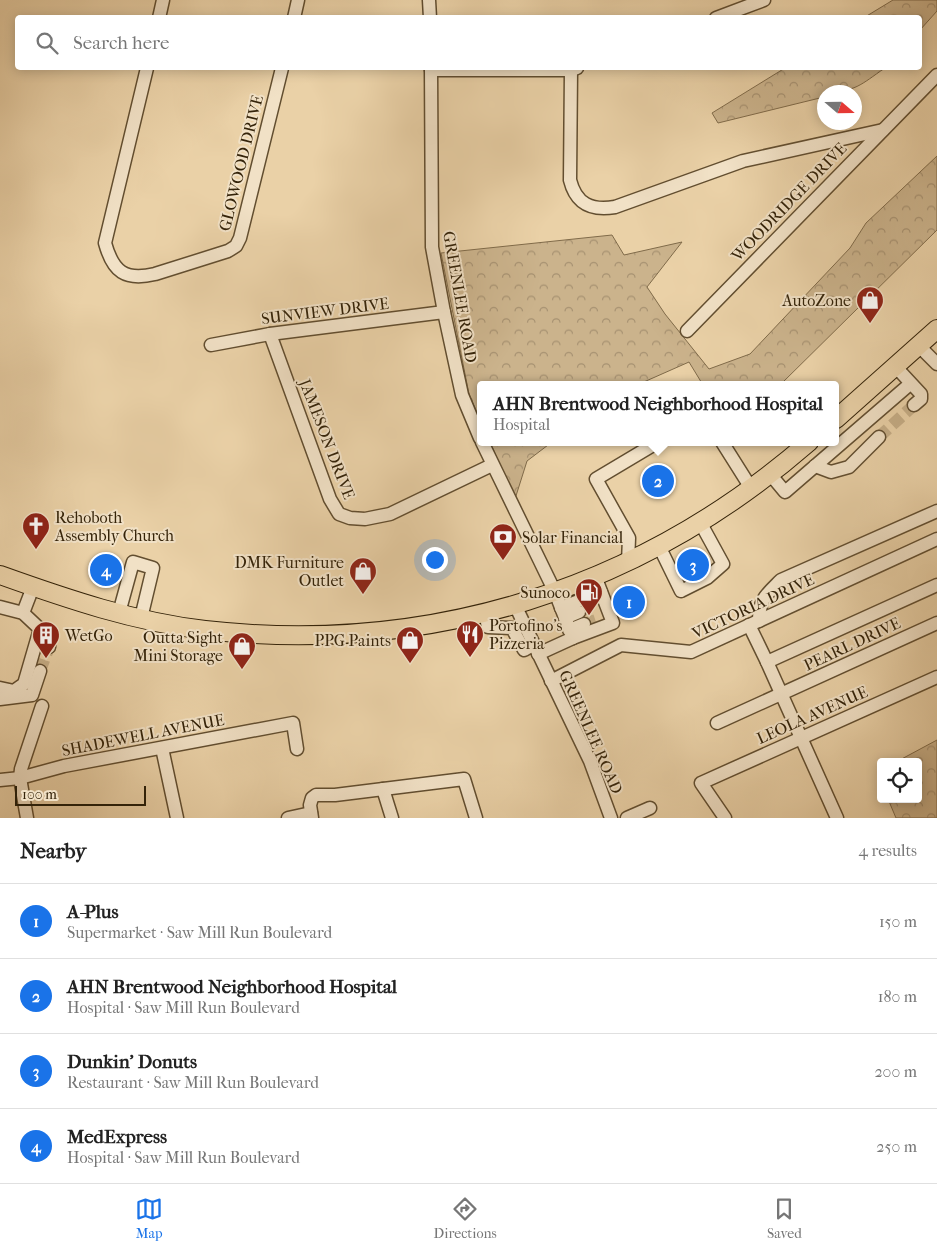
<!DOCTYPE html>
<meta charset="utf-8">
<style>
:root{--surface:#fff;--page:#f6f6f6;--text:#222;--muted:#767676;--line:#e0e0e0;--accent:#1a73e8}
body{margin:0;font-family:"IM FELL French Canon",serif;background:var(--page);color:var(--text)}
.controls{position:absolute;right:15px;bottom:15px;display:grid;overflow:hidden;border-radius:5px;box-shadow:0 2px 12px #0003}
.controls button{width:45px;height:45px;display:grid;place-items:center;padding:0;border:0;border-bottom:1px solid var(--line);background:var(--surface);color:var(--text);font:25px sans-serif}
.compass{position:absolute;left:817px;top:85px;width:45px;height:45px;border-radius:50%;background:var(--surface);box-shadow:0 2px 12px #0003;rotate:110deg}
.scale{position:absolute;left:15px;bottom:12px;width:131px;box-sizing:border-box;padding-left:5px;border:2px solid #342309;border-top:0;font-size:14px;line-height:18px;white-space:nowrap;color:#342309;-webkit-text-stroke:4px #f1e1c6;paint-order:stroke}
.you{position:absolute;left:434px;top:559px;width:18px;height:18px;margin:-12px;border:4px solid #fff;border-radius:50%;background:#1a73e8;box-shadow:0 0 0 8px #1a73e833}
.badge{display:grid;place-items:center;width:32px;height:32px;border-radius:50%;background:var(--accent);color:#fff;font-size:16px;font-weight:700}
.pin{position:absolute;translate:-50% -50%;border:2px solid #fff;box-shadow:0 1px 5px #0006}
.popup{position:absolute;left:477px;top:381px;width:362px;height:65px;box-sizing:border-box;display:grid;place-content:center;border-radius:5px;background:var(--surface);filter:drop-shadow(0 1px 4px #0005);font-size:16px;white-space:nowrap;color:var(--muted)}
.popup b{font-size:19px;color:var(--text)}
.popup::after{content:'';position:absolute;left:50%;top:100%;margin-left:-10px;border:10px solid transparent;border-top-color:var(--surface)}
.list{margin:0;padding:0;list-style:none}
h2{display:flex;justify-content:space-between;align-items:center;height:65px;margin:0;padding:0 20px;font-size:21px}
h2 small{font-size:16px;font-weight:400;color:var(--muted)}
.list li{display:grid;grid-template-columns:32px 1fr auto;gap:15px;align-items:center;box-sizing:border-box;height:75px;padding:0 20px;border-top:1px solid var(--line)}
.list b{display:block;font-size:19px;white-space:nowrap}
.list p{margin:0;font-size:16px;white-space:nowrap;color:var(--muted)}
.list em{font-size:16px;font-style:normal;color:var(--muted)}
.icon{flex:none;width:28px;height:28px;fill:none;stroke:currentColor;stroke-width:2;stroke-linecap:round;stroke-linejoin:round}
.map{position:relative;flex:none;width:937px;height:818px;overflow:hidden}
.search{position:absolute;background:var(--surface);box-shadow:0 2px 12px #0003;left:15px;right:15px;top:15px;height:55px;display:flex;align-items:center;gap:12px;box-sizing:border-box;padding:0 18px;border-radius:5px;color:var(--muted);font-size:19px}
.sheet{height:365px;background:var(--surface)}
nav{display:flex;justify-content:space-around;align-items:center;box-sizing:border-box;height:70px;border-top:1px solid var(--line);background:var(--surface);font-size:14px;color:var(--muted)}
nav a{display:grid;justify-items:center;gap:2px}
nav .on{color:var(--accent)}
.map>svg:first-child{display:block}
.forest{fill:url(#forest-crowns);stroke:#806b4a}
.lines{fill:none;stroke-linecap:round;stroke-linejoin:round}
.minor-tunnel{stroke:#c6ae87;stroke-width:12;stroke-dasharray:12 6;stroke-linecap:butt}
.minor-casing{stroke:#624e30;stroke-width:15}
.highway-casing{stroke:#342309;stroke-width:20}
.minor{stroke:#f1e1c6;stroke-width:12}
.highway{stroke:#ead1a7;stroke-width:18}
.labels{text-anchor:middle;dominant-baseline:central;stroke-width:4;stroke-linejoin:round;paint-order:stroke}
.street-label{font-size:16px;fill:#342309;stroke:#f1e1c6}
.poi-label{font-size:16px;fill:#342309;stroke:#f1e1c6;text-anchor:end}
</style>
<div class="map">
<svg width="937" height="818" viewBox="0 0 937 818">
<defs>
<pattern id="forest-crowns" width="20" height="18" patternUnits="userSpaceOnUse" patternTransform="scale(1.25)"><rect width="20" height="18" fill="#cbb38c"/><path d="M2 6a3 3 0 1 1 6 0M12 15a3 3 0 1 1 6 0" fill="none" stroke="#a69171"/></pattern>
</defs>
<rect width="100%" height="100%" fill="#ead1a7"/>
<filter id="stains"><feTurbulence type="fractalNoise" baseFrequency=".004" numOctaves="4"/><feColorMatrix values="0 0 0 0 .2 0 0 0 0 .09 0 0 0 0 .02 0 0 0 .5 -.17"/></filter>
<radialGradient id="worn" r=".72"><stop offset=".6" stop-color="#630" stop-opacity="0"/><stop offset="1" stop-color="#630" stop-opacity=".3"/></radialGradient>
<g class="forest">
<polygon points="893,0 937,0 937,11 920,30 920,18 865,17"/>
<path d="M785,68H885C860,85 856,92 824,92V97L718,123L712,113Z"/>
<polygon points="937,156 937,230 780,385 703,385 689,362 637,385 480,385 480,420 469,394 441,253 612,235 624,255 682,242 647,287 665,314 709,369 750,354 850,248 866,223"/>
<polygon points="490,442 552,442 527,461 515,499"/>
<polygon points="937,740 937,818 896,818 888,799 918,799 918,762 896,762"/>
</g>
<g class="lines">
<g class="minor-tunnel">
<polyline points="879,437 914,405"/>
<polyline points="579,612 594,606"/>
<polyline points="584,624 599,619"/>
<polyline points="40,671 49,647"/>
</g>
<g class="minor-casing">
<g id="minor">
<polyline points="429,0 430,18"/>
<polyline points="159,18 163,0"/>
<polyline points="294,18 298,0"/>
<polyline points="716,18 764,0"/>
<path d="M147,68L105,243C113,272 125,281 155,274L228,251L236,246L240,238L282,68"/>
<polyline points="431,68 432,247 444,312 462,395 480,438"/>
<polyline points="431,70 571,70 577,68"/>
<path d="M571,70L570,180C576,204 591,211 615,207L743,161L883,130"/>
<polyline points="687,331 937,75"/>
<polyline points="270,334 330,499 339,514 350,518 365,519 390,514 492,465"/>
<polyline points="211,345 270,334 444,312"/>
<polyline points="918,345 937,364"/>
<polyline points="895,366 921,394 921,399 914,405"/>
<polyline points="482,442 555,592 573,638 538,654"/>
<polyline points="722,442 751,488"/>
<polyline points="815,466 831,472 849,467 879,437"/>
<polyline points="770,474 785,492 910,384"/>
<polyline points="659,546 681,591 707,578 723,564 700,522"/>
<polyline points="628,562 629,538 596,479 658,442"/>
<polyline points="515,605 590,761 611,818"/>
<polyline points="0,607 23,613 40,629 24,684 14,691 0,688"/>
<polyline points="561,608 601,592"/>
<polyline points="23,613 33,587"/>
<polyline points="119,613 133,562 153,568 141,618"/>
<polyline points="485,613 488,627 512,628 524,650 534,644"/>
<polyline points="565,618 579,612"/>
<path d="M759,621C759,599 767,594 781,580L937,511"/>
<polyline points="749,625 767,662 837,818"/>
<polyline points="40,629 50,638 49,647"/>
<polyline points="569,630 584,624"/>
<polyline points="573,638 613,623 595,576"/>
<polyline points="767,662 937,585"/>
<polyline points="551,681 621,645 691,652 937,539"/>
<polyline points="0,699 32,695 40,671"/>
<polyline points="717,723 937,623"/>
<polyline points="162,748 177,818"/>
<polyline points="0,780 20,778 64,766 293,723 297,749"/>
<polyline points="383,789 392,818"/>
<polyline points="27,818 20,778 21,769 42,706"/>
<polyline points="288,818 311,813"/>
<polyline points="312,818 310,805 312,798 316,795 335,795 464,779 476,818"/>
<polyline points="627,818 650,808"/>
<polyline points="725,818 701,783 937,677"/>
</g>
</g>
<g class="highway-casing">
<g id="highway">
<polyline points="836,419 937,329"/>
<path d="M0,575C67,599 135,622 205,630C429,655 639,590 809,442"/>
</g>
</g>
<use href="#minor" class="minor"/>
<use href="#highway" class="highway"/>
</g>
<defs>
<g id="shop-pin" transform="scale(1.4375)"><path d="M0 17L-7.5 6A9.5 9.5 0 1 1 7.5 6Z" fill="#8f2418" stroke="#f1e1c6"/><path d="M-5-2.5h2.3a2.7 3.5 0 0 1 5.4 0H5L5.5 6h-11ZM-1.5-2.5h3a1.5 2.3 0 0 0-3 0Z" fill="#fff"/></g>
<g id="church-pin" transform="scale(1.4375)"><path d="M0 17L-7.5 6A9.5 9.5 0 1 1 7.5 6Z" fill="#8f2418" stroke="#f1e1c6"/><path d="M-1.2-6h2.4v3.5h3.3v2.4h-3.3V6h-2.4V-.1h-3.3v-2.4h3.3Z" fill="#fff"/></g>
<g id="bank-pin" transform="scale(1.4375)"><path d="M0 17L-7.5 6A9.5 9.5 0 1 1 7.5 6Z" fill="#8f2418" stroke="#f1e1c6"/><path d="M-6-4H6V4H-6ZM0-2.3a2.3 2.3 0 1 0 0 4.6a2.3 2.3 0 1 0 0-4.6Z" fill="#fff"/></g>
<g id="fuel-pin" transform="scale(1.4375)"><path d="M0 17L-7.5 6A9.5 9.5 0 1 1 7.5 6Z" fill="#8f2418" stroke="#f1e1c6"/><path d="M-5.5-6h7V0h2V4h1.3V-2.5L3-4.5l.8-.8L6-3V5H2.5V1h-1V6h-7ZM-4.2-4.7v3.2H.2V-4.7Z" fill="#fff"/></g>
<g id="restaurant-pin" transform="scale(1.4375)"><path d="M0 17L-7.5 6A9.5 9.5 0 1 1 7.5 6Z" fill="#8f2418" stroke="#f1e1c6"/><path d="M-5-6h1v4h1v-4h1v4h1v-4h1v5L-1.5 .5V6h-2V.5L-5-1ZM5-6V6H3V1.5H1.5Q1.5-4 5-6Z" fill="#fff"/></g>
<g id="building-pin" transform="scale(1.4375)"><path d="M0 17L-7.5 6A9.5 9.5 0 1 1 7.5 6Z" fill="#8f2418" stroke="#f1e1c6"/><path d="M-4-6H4V6H1V3H-1V6H-4ZM-2.5-4.3h1.7v1.8h-1.7ZM.8-4.3h1.7v1.8H.8ZM-2.5-1h1.7V.8h-1.7ZM.8-1h1.7V.8H.8Z" fill="#fff"/></g>
</defs>
<g fill-rule="evenodd">
<use href="#shop-pin" x="870" y="300"/>
<use href="#church-pin" x="36" y="526"/>
<use href="#bank-pin" x="503" y="537"/>
<use href="#shop-pin" x="363" y="571"/>
<use href="#fuel-pin" x="589" y="592"/>
<use href="#restaurant-pin" x="470" y="634"/>
<use href="#building-pin" x="46" y="635"/>
<use href="#shop-pin" x="410" y="640"/>
<use href="#shop-pin" x="242" y="646"/>
</g>
<g class="labels">
<g class="street-label">
<text transform="translate(241 163) rotate(-76)">GLOWOOD DRIVE</text>
<text transform="translate(789 202) rotate(-46)">WOODRIDGE DRIVE</text>
<text transform="translate(460 297) rotate(80)">GREENLEE ROAD</text>
<text transform="translate(325 311) rotate(-7)">SUNVIEW DRIVE</text>
<text transform="translate(327 439) rotate(69)">JAMESON DRIVE</text>
<text transform="translate(753 606) rotate(-25)">VICTORIA DRIVE</text>
<text transform="translate(852 644) rotate(-25)">PEARL DRIVE</text>
<text transform="translate(812 715) rotate(-24)">LEOLA AVENUE</text>
<text transform="translate(591 732) rotate(66)">GREENLEE ROAD</text>
<text transform="translate(143 735) rotate(-11)">SHADEWELL AVENUE</text>
</g>
<g class="poi-label">
<text x="851" y="300">AutoZone</text>
<text x="55" y="517" text-anchor="start">Rehoboth<tspan x="55" dy="18">Assembly Church</tspan></text>
<text x="522" y="537" text-anchor="start">Solar Financial</text>
<text x="344" y="562">DMK Furniture<tspan x="344" dy="18">Outlet</tspan></text>
<text x="570" y="592">Sunoco</text>
<text x="489" y="625" text-anchor="start">Portofino's<tspan x="489" dy="18">Pizzeria</tspan></text>
<text x="65" y="635" text-anchor="start">WetGo</text>
<text x="223" y="637">Outta Sight<tspan x="223" dy="18">Mini Storage</tspan></text>
<text x="391" y="640">PPG Paints</text>
</g>
</g>
<rect width="100%" height="100%" filter="url(#stains)"/>
<rect width="100%" height="100%" fill="url(#worn)"/>
</svg>
<div class="controls">
<button><svg class="icon" aria-label="locate" viewBox="0 0 24 24"><circle cx="12" cy="12" r="6"/><path d="M12 2v4M12 18v4M2 12h4M18 12h4"/></svg></button>
</div>
<svg class="compass" viewBox="-18 -18 36 36"><path d="M0-13l5 13h-10z" fill="#e53935"/><path d="M0 13l5-13h-10z" fill="#767676"/></svg>
<div class="scale">100 m</div>
<div class="you"></div>
<div class="pin badge" style="left:629px;top:602px">1</div>
<div class="pin badge" style="left:658px;top:481px">2</div>
<div class="popup"><b>AHN Brentwood Neighborhood Hospital</b>Hospital</div>
<div class="pin badge" style="left:693px;top:565px">3</div>
<div class="pin badge" style="left:106px;top:570px">4</div>
<div class="search"><svg class="icon" aria-label="search" viewBox="0 0 24 24"><circle cx="10" cy="10" r="6"/><path d="M15 15l6 6"/></svg>Search here</div>
</div>
<section class="sheet">
<h2>Nearby<small>4 results</small></h2>
<ul class="list">
<li><span class="badge">1</span><div><b>A-Plus</b><p>Supermarket · Saw Mill Run Boulevard</p></div><em>150 m</em></li>
<li><span class="badge">2</span><div><b>AHN Brentwood Neighborhood Hospital</b><p>Hospital · Saw Mill Run Boulevard</p></div><em>180 m</em></li>
<li><span class="badge">3</span><div><b>Dunkin' Donuts</b><p>Restaurant · Saw Mill Run Boulevard</p></div><em>200 m</em></li>
<li><span class="badge">4</span><div><b>MedExpress</b><p>Hospital · Saw Mill Run Boulevard</p></div><em>250 m</em></li>
</ul>
</section>
<nav>
<a class="on"><svg class="icon" aria-label="map" viewBox="0 0 24 24"><path d="M3 6l6-2 6 2 6-2v14l-6 2-6-2-6 2zM9 4v14M15 6v14"/></svg>Map</a>
<a><svg class="icon" aria-label="directions" viewBox="0 0 24 24"><path d="M12 3l9 9-9 9-9-9zM9 14v-3h6M13 9l2 2-2 2"/></svg>Directions</a>
<a><svg class="icon" aria-label="saved" viewBox="0 0 24 24"><path d="M7 4h10v16l-5-4-5 4z"/></svg>Saved</a>
</nav>
